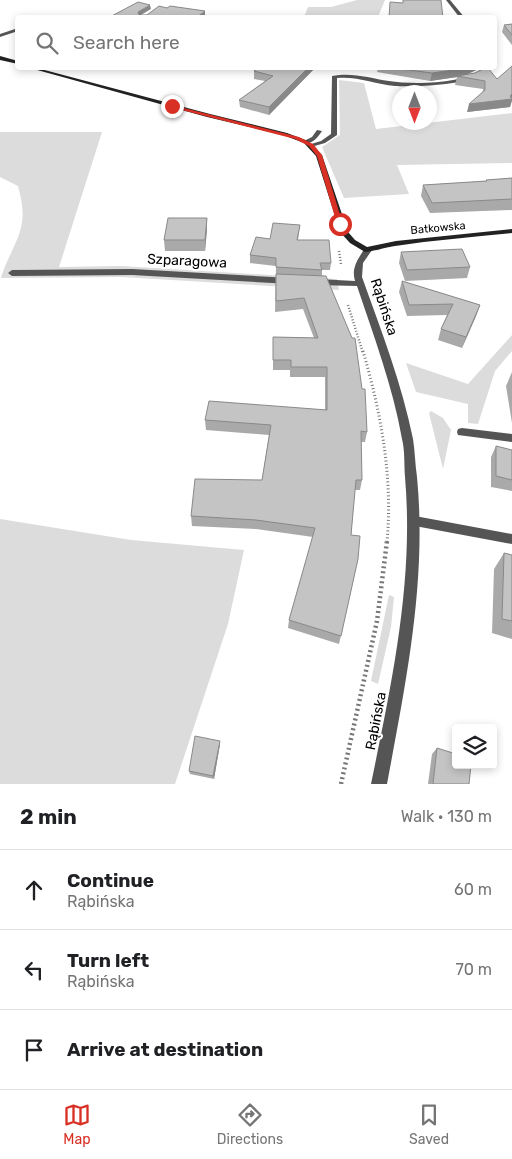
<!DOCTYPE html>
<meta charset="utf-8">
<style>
:root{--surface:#fff;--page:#f2f2f2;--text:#202124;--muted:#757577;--line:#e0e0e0;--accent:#d93025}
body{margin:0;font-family:Rubik,sans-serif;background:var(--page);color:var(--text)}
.controls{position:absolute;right:15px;bottom:15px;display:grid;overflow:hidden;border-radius:5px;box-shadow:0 2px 8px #0003}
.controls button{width:45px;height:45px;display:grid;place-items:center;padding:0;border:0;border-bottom:1px solid var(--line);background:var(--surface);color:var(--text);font:25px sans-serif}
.compass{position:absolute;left:392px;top:85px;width:45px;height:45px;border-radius:50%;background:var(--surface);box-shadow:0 2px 8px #0003;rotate:180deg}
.stop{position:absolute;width:15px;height:15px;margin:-11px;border:4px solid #d93025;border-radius:50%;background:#fff}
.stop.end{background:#d93025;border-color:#fff;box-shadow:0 1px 5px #0008}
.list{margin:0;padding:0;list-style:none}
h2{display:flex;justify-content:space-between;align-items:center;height:65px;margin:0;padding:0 20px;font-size:21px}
h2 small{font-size:16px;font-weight:400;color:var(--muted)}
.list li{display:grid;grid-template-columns:32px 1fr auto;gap:15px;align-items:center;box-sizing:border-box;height:80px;padding:0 20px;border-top:1px solid var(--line)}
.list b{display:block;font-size:19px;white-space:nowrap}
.list p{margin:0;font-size:16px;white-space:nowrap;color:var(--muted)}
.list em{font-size:16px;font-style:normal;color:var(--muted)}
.icon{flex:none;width:28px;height:28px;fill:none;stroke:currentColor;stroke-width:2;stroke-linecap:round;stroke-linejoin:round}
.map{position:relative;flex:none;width:512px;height:784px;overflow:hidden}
.search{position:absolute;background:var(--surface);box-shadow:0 2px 8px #0003;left:15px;right:15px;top:15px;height:55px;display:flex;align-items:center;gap:12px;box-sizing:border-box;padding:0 18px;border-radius:5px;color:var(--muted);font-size:19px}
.sheet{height:305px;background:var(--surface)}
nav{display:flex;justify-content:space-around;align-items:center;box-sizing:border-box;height:70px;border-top:1px solid var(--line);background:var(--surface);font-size:14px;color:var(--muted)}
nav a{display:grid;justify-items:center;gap:2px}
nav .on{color:var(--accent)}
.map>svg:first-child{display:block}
.green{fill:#dcdcdc}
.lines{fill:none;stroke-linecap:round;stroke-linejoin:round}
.path-far2{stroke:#777;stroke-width:2.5;stroke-dasharray:1 2;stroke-linecap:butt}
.path-far1{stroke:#777;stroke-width:3;stroke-dasharray:1 2.5;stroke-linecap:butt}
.path{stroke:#777;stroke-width:4.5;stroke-dasharray:2 3;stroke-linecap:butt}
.lane{fill:#555;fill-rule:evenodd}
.street{fill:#555;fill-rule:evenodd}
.secondary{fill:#222;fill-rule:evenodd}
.wall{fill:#a9a9a9}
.shaded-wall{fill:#898989}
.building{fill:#c4c4c4;stroke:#898989}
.route{fill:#d93025}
.labels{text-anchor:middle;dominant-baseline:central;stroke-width:4.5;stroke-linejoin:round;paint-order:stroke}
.far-street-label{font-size:11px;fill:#000;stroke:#fff}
.street-label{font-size:14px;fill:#000;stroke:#fff}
</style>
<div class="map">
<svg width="512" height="784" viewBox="0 0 512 784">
<rect width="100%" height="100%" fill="#fff"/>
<g class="green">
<polygon points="357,0 385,0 378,17 304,17 308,7 331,7"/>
<polygon points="339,80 364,83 376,129 512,113 512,163 397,165 409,194 344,198 322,147 340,135"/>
<path d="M0,132H102L59,267L121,266L337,279L339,290L121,277L1,278C6,259 20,240 22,222C24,210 21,198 18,186L0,177Z"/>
<polygon points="512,335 512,351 495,371 478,424 468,423 468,404 416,392 406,363 468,384"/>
<polygon points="431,411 443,418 451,430 443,469 429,413"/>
<polygon points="0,519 131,540 244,550 228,624 175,784 0,784"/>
<polygon points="389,595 394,597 391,627 378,684 371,681"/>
</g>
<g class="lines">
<g class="path-far2">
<polyline points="339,251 341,264"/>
<polyline points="348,305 363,353"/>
</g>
<path class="path-far1" d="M363,351C381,413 393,477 387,542"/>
<polyline class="path" points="341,784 377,621 387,541"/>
<g class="lane">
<polygon points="18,28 18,31 0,37 0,34"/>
<path d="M317,130L322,131C317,138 313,144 304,143V141L312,137Z"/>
<polygon points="462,428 512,434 512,442 458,435 457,432 458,429"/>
<polygon points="415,516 512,534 512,544 415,526 411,525 409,521 411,517"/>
</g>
<g class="street">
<polygon points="446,0 450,0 465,18 460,18"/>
<path d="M483,68H489C486,71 483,74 480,76C463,85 414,87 395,86C375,84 357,76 337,78V135L325,143L311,147L308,145L321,141L331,134L332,76C352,72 370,78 389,81C413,85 465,84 483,68Z"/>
<path d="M365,248H368L372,250L363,263L362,277C381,330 402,384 413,439C415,451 415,464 417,477C427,581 406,682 387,784H371C392,682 414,581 405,477C404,464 405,451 402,439C393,387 374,337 357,286L317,285L313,282L317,279L355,281C351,268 358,259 365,248Z"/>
<polygon points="132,269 290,278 294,281 290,284 132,275 12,276 8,273 12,270"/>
</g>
<g class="secondary">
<polygon points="0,56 18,61 18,64 0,60"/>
<path d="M30,68H37L210,114L287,133L308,141L322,155L348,232L355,240L367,247L396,241L512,229V233C473,237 434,240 395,246C388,247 370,252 365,252L350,243L340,232L316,156L304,143L283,135L207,117Z"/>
</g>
</g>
<g class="wall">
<polygon points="512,24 512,45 502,32 504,25"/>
<polygon points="315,68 269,115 240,107 239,100 265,81 254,79 254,71"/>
<polygon points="373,68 480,68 465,75 475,73 511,101 510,107 467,112 483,91 483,89 455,85 457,77 430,81 377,72 378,69"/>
<polygon points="512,178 512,210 430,213 421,196 423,185 486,181 486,180"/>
<polygon points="207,218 207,229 205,251 165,251 164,240"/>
<polygon points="300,225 298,240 331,263 330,270 322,270 322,276 367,432 365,442 361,442 362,480 360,490 355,490 351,535 358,559 339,644 288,628 289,620 313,537 256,529 192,526 191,516 262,480 269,435 206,430 205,420 325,410 325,377 290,377 290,370 273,370 273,337 314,338 303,309 275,312 276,266 250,263 250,255 270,239"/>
<polygon points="401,252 470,267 467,278 405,281 399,263"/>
<polygon points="402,281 480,305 476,316 462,348 438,340 441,329 447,315 407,316 399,292"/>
<polygon points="512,372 512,423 506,386"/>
<polygon points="496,446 512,450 512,491 491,487 491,457"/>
<polygon points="504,553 512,555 512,639 492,633 494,569"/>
<polygon points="220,744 214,779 190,774 189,771"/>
<polygon points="437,748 469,784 428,784 432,754"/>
</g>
<g class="shaded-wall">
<polygon points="150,5 151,9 139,16 138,12"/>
<polygon points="205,11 205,15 202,18 196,18"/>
<polygon points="308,68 315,68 269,115 269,107"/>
<polygon points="467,68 480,68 464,76 430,81 432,73"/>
<polygon points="512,94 512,101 510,107 467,112 469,104 510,96"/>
<polygon points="207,218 207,229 205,251 205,240"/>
<polygon points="480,305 476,316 462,348 466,337"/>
<polygon points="220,741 220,744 214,779 213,776"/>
</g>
<g class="building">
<polygon points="403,0 441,0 443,18 389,18 390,2 403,3"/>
<polygon points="138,2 150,5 138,12 139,15 147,15 159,6 167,8 170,6 205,11 196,18 108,18"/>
<polygon points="512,24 512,35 504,25"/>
<polygon points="512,66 512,94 510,96 512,99 469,104 485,90 485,81 457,76 475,73 485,68 488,68 497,79"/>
<polygon points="259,68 308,68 269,107 239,100 273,76 254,71"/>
<polygon points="393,68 467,68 432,73"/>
<polygon points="512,178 512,199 432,203 423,185 487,181 486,180"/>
<polygon points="168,218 207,218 205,240 164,240"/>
<polygon points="273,223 300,225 297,240 329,240 331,263 320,263 322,270 276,267 276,258 250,255 256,237 270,239"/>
<polygon points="462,249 470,267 407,270 401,252"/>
<polygon points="276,274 326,276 352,338 355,338 362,389 365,389 367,432 361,431 362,480 356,480 351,535 360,536 358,559 341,636 289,620 315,528 256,520 191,516 195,479 262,480 271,425 205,420 209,401 327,410 327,367 291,367 291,360 273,360 273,337 318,338 304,298 276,301"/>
<polygon points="402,281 480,305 466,337 441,329 453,304 409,305"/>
<polygon points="496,446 512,450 512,480 496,476"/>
<polygon points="504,553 512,555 512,621 502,619"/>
<polygon points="195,736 220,741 213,776 189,771"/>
<polygon points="437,748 456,754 456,765 471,765 469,784 433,784"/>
</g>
<polygon class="route" points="172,105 299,137 313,144 322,155 343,225 337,224 317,156 309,146 295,139 170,107"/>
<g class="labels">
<g class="far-street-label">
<text transform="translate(438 228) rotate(-5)">Batkowska</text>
</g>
<g class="street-label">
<text transform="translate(187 261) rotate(3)">Szparagowa</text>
<text transform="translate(384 307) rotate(72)">Rąbińska</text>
<text transform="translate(376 721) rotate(-79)">Rąbińska</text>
</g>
</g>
</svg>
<div class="controls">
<button><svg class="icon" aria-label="layers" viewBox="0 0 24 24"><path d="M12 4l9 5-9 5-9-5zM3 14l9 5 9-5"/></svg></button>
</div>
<svg class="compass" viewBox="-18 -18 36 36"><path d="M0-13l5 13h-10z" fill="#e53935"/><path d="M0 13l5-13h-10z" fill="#757577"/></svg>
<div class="stop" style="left:340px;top:224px"></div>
<div class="stop end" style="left:172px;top:106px"></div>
<div class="search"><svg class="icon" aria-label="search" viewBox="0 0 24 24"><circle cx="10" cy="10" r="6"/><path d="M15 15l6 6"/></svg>Search here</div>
</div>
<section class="sheet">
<h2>2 min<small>Walk · 130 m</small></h2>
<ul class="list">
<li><svg class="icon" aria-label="ahead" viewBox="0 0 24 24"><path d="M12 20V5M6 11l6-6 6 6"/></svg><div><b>Continue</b><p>Rąbińska</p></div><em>60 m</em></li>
<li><svg class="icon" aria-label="left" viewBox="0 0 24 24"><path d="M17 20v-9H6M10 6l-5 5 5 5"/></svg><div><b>Turn left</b><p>Rąbińska</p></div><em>70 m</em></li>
<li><svg class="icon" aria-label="arrive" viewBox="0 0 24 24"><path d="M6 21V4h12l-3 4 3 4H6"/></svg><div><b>Arrive at destination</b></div></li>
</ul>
</section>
<nav>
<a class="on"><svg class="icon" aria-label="map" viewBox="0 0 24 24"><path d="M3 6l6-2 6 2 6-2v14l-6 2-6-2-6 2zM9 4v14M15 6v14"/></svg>Map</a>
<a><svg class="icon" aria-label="directions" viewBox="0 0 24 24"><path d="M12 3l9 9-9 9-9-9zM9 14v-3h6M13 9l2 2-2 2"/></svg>Directions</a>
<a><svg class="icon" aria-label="saved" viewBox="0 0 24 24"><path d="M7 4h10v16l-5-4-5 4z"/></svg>Saved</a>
</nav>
